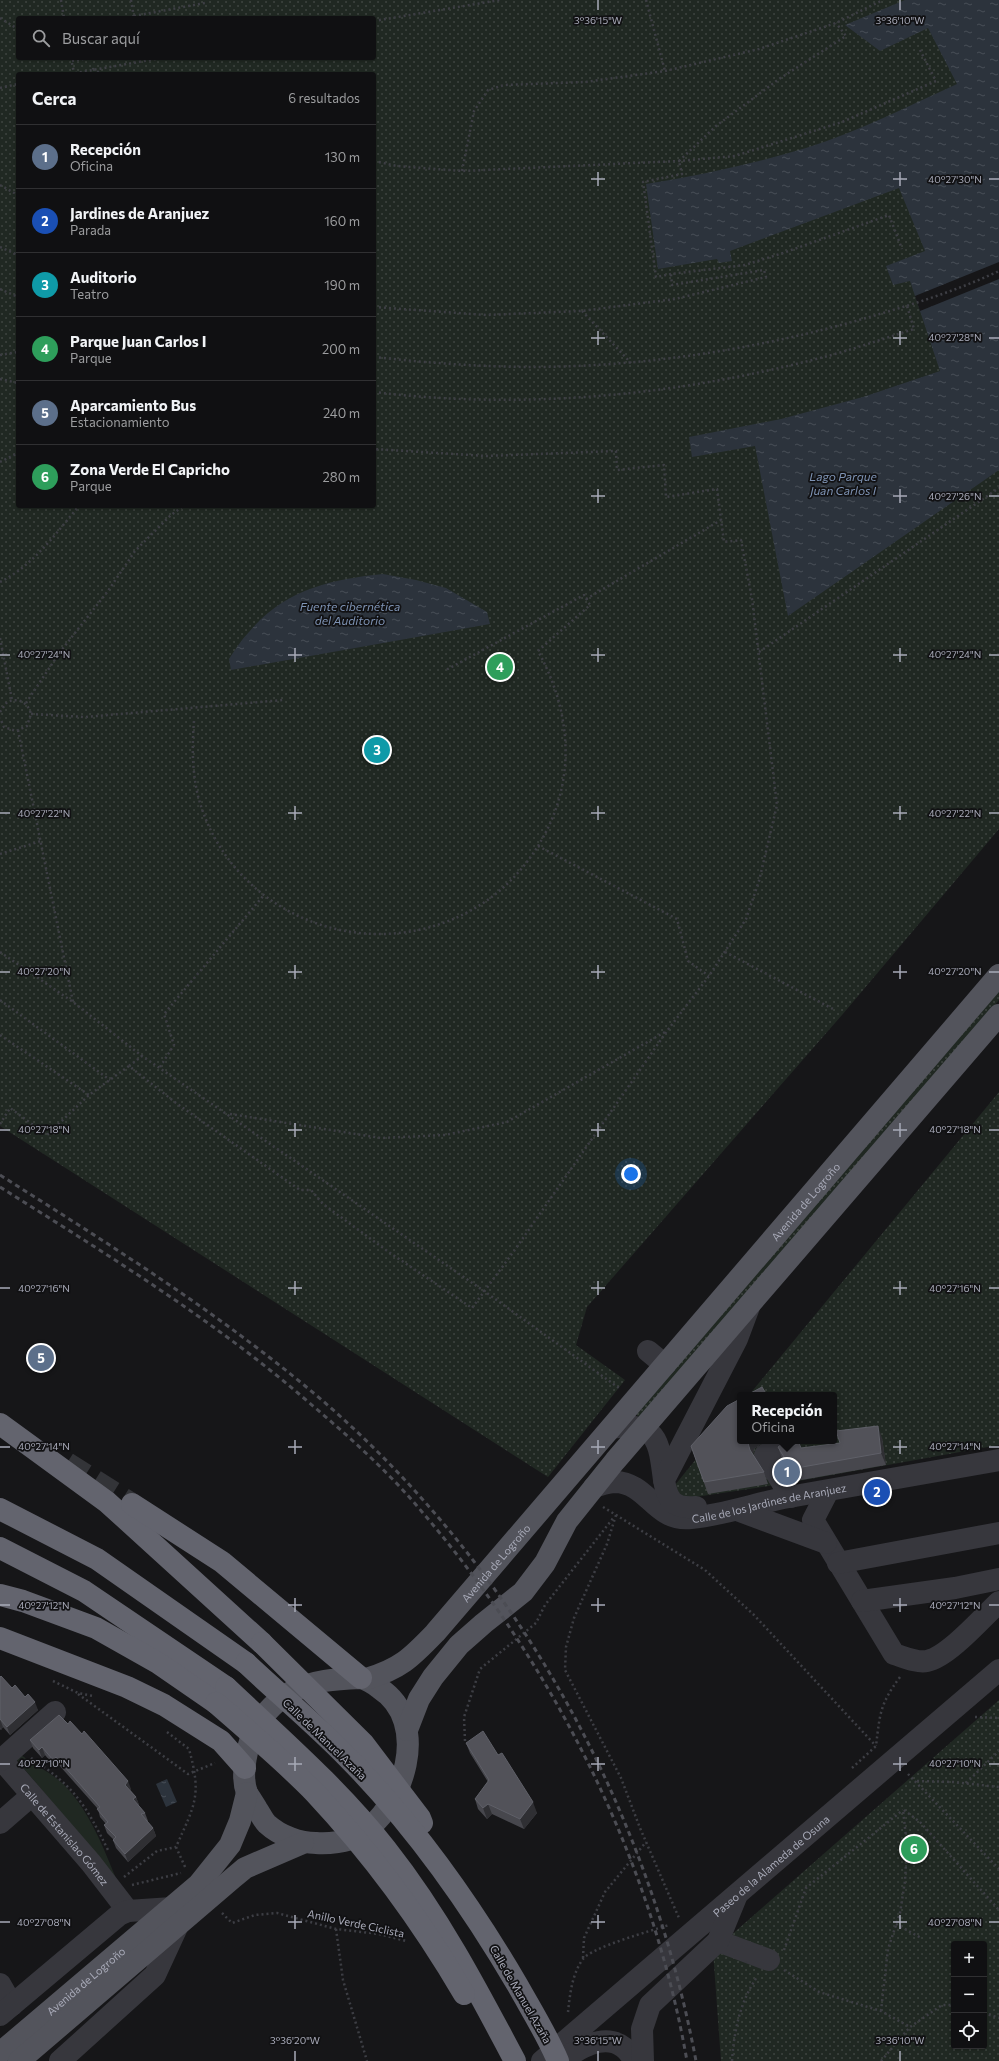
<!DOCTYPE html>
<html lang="es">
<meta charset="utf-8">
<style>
:root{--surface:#101012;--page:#1e1e20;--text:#f1f3f6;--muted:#9c9d9f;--line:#303032;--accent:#7c3aed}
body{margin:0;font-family:Commissioner,sans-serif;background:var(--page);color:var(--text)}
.controls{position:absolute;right:12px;bottom:12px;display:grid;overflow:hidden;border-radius:4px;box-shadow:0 1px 3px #0004}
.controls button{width:36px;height:36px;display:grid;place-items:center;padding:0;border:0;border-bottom:1px solid var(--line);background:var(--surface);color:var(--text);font:20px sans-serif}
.you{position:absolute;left:631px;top:1174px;width:14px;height:14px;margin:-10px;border:3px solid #fff;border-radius:50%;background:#1a73e8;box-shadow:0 0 0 6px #1a73e833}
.badge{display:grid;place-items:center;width:26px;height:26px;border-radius:50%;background:var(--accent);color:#fff;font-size:13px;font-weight:700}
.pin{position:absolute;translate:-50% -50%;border:2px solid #fff;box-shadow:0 1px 4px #0006}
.popup{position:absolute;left:737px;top:1392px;width:100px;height:52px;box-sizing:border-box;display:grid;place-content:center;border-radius:4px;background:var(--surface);filter:drop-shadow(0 1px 3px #0005);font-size:13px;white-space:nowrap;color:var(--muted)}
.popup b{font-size:15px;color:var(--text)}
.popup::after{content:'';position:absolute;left:50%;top:100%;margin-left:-8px;border:8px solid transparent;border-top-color:var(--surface)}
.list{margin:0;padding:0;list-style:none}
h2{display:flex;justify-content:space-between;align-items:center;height:52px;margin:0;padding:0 16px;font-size:17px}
h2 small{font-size:13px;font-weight:400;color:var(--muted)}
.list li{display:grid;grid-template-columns:26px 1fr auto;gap:12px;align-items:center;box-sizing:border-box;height:64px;padding:0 16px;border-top:1px solid var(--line)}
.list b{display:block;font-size:15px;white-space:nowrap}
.list p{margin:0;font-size:13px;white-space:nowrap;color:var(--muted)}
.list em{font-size:13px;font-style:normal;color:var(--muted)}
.icon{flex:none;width:22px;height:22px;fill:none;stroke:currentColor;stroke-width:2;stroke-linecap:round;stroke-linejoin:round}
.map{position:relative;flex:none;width:999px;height:2061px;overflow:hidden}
.search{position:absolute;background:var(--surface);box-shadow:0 1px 3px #0004;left:16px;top:16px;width:360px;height:44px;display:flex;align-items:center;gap:10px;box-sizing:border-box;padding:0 14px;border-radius:4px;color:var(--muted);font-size:15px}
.panel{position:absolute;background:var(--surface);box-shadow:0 1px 3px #0004;left:16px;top:72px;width:360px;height:436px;border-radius:4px}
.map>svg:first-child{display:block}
.grass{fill:#202822}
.park{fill:url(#park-dots);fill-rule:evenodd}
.water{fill:url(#water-ripples)}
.pier{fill:#161618}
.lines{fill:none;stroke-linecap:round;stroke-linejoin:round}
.highway-tunnel{stroke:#333438;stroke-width:22;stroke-dasharray:22 11;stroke-linecap:butt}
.path{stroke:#3d3e44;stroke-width:2.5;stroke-dasharray:2 3;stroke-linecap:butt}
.minor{stroke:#37373d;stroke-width:22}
.major{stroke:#53545c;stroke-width:22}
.highway{stroke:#63646e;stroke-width:22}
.rail{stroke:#4c4d54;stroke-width:3;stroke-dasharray:5 4;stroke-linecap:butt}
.highway-bridge{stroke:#63646e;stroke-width:22}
.wall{fill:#47474d}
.shaded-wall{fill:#2f2f33}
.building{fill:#525259;stroke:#5f6068}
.ticks{fill:none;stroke:#a8aab8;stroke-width:1.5}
.labels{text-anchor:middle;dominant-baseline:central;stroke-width:3.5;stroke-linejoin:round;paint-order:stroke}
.street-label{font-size:11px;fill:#a8aab8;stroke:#111113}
.water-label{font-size:12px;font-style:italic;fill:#7e93b4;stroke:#111113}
.ticks-label{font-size:10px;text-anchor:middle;fill:#a8aab8;stroke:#111113;stroke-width:3.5;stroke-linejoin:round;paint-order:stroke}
</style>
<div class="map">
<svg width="999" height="2061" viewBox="0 0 999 2061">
<defs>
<pattern id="park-dots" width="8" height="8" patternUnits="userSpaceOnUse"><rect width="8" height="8" fill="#202822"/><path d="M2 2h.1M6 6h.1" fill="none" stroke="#3e4440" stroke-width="1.8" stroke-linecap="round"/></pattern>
<pattern id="water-ripples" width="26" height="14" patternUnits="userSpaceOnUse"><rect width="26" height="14" fill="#2c333c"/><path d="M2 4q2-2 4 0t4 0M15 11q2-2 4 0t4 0" fill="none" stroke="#484e56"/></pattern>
</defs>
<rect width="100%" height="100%" fill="#161618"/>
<path class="grass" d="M21,1755C36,1766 56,1775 68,1789C91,1815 103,1847 116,1878L16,1759Z"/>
<g class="park">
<path d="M0,0H999V829L842,1015L587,1307L576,1345L625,1380L548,1477L0,1126ZM18,18H374V58H18ZM18,74H374V506H18Z"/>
<polygon points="999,989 999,1000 642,1416 637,1416 637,1413"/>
<polygon points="999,1092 999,1445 782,1484 682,1499 675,1485 740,1405 740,1441 834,1441 834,1395 749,1395"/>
<path d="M999,1700V2061H721L713,1951ZM954,1944H984V2046H954Z"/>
</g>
<g class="water">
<path d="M905,0H999V470L788,616L755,446L692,457L689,437L781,419L863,397L940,371L910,281L893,285L886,266L925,251L899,188L730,251L732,261L719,263L717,259L658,269L646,184C700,175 753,164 806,148C858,132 908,106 957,84L928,28L880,51L845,25Z"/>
<path d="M383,574L416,580L446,588L487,612L490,624L231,670L229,659C235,650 241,640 249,632C284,590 331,579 383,574Z"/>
<polygon points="167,1779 177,1802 166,1807 156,1784"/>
</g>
<polygon class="pier" points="999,262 999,279 920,311 915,296"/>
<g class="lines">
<polyline class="highway-tunnel" points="67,1463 132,1504"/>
<g class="path">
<polyline points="61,0 64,18"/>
<polyline points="131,0 134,18"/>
<polyline points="646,0 665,71"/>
<polyline points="134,16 205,3"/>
<polyline points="0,18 18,29"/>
<polyline points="374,21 500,0"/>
<polyline points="71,58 74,73"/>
<polyline points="72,61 88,58"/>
<polyline points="70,74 161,58"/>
<polyline points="91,74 93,69 102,74"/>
<polyline points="0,88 18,84"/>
<polyline points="374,161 397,166 462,171 679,161 735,156 842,122 936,81 920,50"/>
<polyline points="679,161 716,126 779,79 846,36 836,23"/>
<polyline points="462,171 474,111 488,90 504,85 585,82 665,71 759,49 836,23 883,0"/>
<polyline points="0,185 18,195"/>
<polyline points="0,247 18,255"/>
<polyline points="671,274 656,277 643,182 682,174 679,161"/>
<polyline points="0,289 18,297"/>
<polyline points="374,307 486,315 581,311 675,299 766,277 764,270 672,285 671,274 745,265 783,253 889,215 902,249"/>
<polyline points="582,311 631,363"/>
<polyline points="0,355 18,352"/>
<path d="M374,357C428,363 483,367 537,367C648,366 759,349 866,318C911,305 956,291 999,271"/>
<polyline points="0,379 18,383"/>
<path d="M374,392C521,410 673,396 816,359C849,351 882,339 914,329L907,306"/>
<polyline points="0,462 18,453"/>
<path d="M0,582C33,566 56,533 79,506"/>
<polyline points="586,599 721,520"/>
<polyline points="0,638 12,700"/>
<polyline points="759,652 999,488"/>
<polyline points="26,703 60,652 108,591 135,551 170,516 183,506"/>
<path d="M0,712L7,702C19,697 28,703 31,714L27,726L16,731L4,727L0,718"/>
<polyline points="31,714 85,717 283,700"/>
<path d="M194,721C192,746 192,771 198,796C229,913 362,968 468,912C508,891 538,855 554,814C575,759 566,702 538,651L590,605L584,595L446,670"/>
<polyline points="18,730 73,1002"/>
<polyline points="538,846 677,919 688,961 709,976"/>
<polyline points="0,854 41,841"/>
<polyline points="0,952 73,1002 142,1056 484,1291 619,1388"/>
<polyline points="725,952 833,1009"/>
<polyline points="0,1000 110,1080"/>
<polyline points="0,1035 89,1095"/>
<polyline points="129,1066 142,1056"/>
<polyline points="160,1067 174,1045 164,1014 264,895"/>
<polyline points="230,1114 381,1138 445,1135 507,1122 665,1032"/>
<polyline points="0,1124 10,1108 47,1135 89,1095 129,1066 176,1103 300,1190 311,1190 323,1204 390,1253 472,1308 514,1251 667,1031 709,976 746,919 759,881 777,805 752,599 741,540 724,542 717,489 666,497 664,465 617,470 616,451 486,456 374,449"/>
<polyline points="603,1507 705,1570 754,1615 876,1746"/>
<polyline points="616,1515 607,1544 574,1618 566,1647 565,1670 621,1778 640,1828 679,1918"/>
<polyline points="53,1681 78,1693 93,1696"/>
<polyline points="78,1694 188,1774 215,1763"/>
<polyline points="975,1717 999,1718"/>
<path d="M167,1732L189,1749C202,1796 195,1804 176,1847L186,1869"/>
<polyline points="465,1741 464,1717 480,1669 536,1623 545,1605 614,1517"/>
<path d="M31,1758C76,1788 85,1804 109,1852"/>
<path d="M852,1768L876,1746C880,1713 880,1704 900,1677"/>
<polyline points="908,1774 999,1869"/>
<polyline points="917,1781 953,1782 999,1787"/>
<polyline points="966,1783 999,1751"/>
<polyline points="904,1810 920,1822 999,1910"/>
<polyline points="124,1877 157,1851 176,1847"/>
<polyline points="132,1885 181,1873"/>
<polyline points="222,1913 232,1923 255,1915 277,1913 336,1929 379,1934 406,1941"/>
<polyline points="896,1924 921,1938"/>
<polyline points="336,1929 343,1980 367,2061"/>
<polyline points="784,1950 806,1888 903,1810"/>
<polyline points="583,1958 584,1938 605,1892 646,1842"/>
<polyline points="784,1970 819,1992 881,2011 910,2027"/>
<polyline points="881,2011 888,1949 900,1913 905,1881 907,1846 903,1810"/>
<path d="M568,2012C570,1994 572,1974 583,1959C590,1948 653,1930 669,1925"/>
<polyline points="984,2013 999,2018"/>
<path d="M732,2061C734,2031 740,2002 757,1977"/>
<polyline points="881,2061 910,2027 942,2005 954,2005"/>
</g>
<g class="minor">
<polyline points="648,1351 665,1365"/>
<path d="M611,1428C657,1421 659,1440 664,1480"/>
<polyline points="787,1441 765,1455 791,1497"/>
<path id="s1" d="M594,1487C601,1485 608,1482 615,1482C649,1483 654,1522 691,1518C724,1515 757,1503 789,1497C859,1484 929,1472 999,1460"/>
<path d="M828,1491L813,1520L894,1654C904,1657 917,1663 927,1661C948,1657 982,1618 999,1602"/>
<path d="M696,1507C673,1509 667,1500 664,1480L737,1339L749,1307"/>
<polyline points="737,1510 826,1543"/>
<polyline points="838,1563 999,1533"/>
<polyline points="862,1601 955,1588 999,1579"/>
<path id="s2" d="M0,1758L91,1863L128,1911"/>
<polyline points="1,1760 55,1712"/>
<polyline points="0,1823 31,1796"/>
<polyline points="718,1941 769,1960"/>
<polyline points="0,1984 12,2005"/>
<polyline points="0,2015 119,1915 128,1911 172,1908"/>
<polyline points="60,2061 155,1975 179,1923"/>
<path id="s3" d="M542,2061L999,1670"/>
<path d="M561,2061C577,2050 603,2032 623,2047C628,2050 632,2057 635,2061"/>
<polyline points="643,2061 642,2029 650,2005 718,1941 736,1897"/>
</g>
<g class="major">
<path d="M361,1678C368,1680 374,1684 379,1688C432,1722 404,1809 358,1836C347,1842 328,1844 316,1843C300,1843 280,1836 267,1824C263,1820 260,1813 257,1809C254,1804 250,1798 247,1793C240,1774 247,1743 257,1726C264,1713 278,1699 291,1692C313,1680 336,1679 361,1678Z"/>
<path id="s4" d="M366,1679C400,1669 411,1658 435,1633L999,975"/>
<polyline points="407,1730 419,1699 433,1677 459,1645 484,1623 523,1592 545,1563 567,1521 615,1461 999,1015"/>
<path id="s5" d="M0,2053L198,1885L230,1845L240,1821L247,1793"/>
<polyline points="19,2061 233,1878 245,1868 303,1843"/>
</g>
<g class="highway">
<polyline points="0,1424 107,1502 262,1643"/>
<polyline points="132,1504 222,1562 361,1678"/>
<polyline points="0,1509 97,1559 246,1663"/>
<polyline points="0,1548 84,1591 226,1687"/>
<polyline points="0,1595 23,1601 96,1628 158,1663 216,1703"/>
<polyline points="0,1638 127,1687 164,1705 221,1741 245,1768"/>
</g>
<g class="rail">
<path d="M0,1175C104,1241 208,1306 304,1385C510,1555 647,1800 696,2061"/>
<path d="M0,1187C100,1250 209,1317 299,1394C340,1429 382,1465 417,1506C552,1662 651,1856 687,2061"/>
</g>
<g class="highway-bridge">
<polyline points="262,1643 363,1743 420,1818 422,1823"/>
<path d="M246,1663C280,1695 316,1725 348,1758C415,1826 470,1904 518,1986C532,2011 547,2035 558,2061"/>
<path d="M226,1687C281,1739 339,1789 386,1849C438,1915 476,1987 515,2061"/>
<path d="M216,1703C249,1732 284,1761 315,1793C372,1854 422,1922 464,1994"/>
</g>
</g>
<g class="wall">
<polygon points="882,1438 886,1465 796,1481 782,1459 778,1447 801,1448"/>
<polygon points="740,1441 765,1441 754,1449 753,1454 764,1472 768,1484 708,1494 691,1446"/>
<polygon points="0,1677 12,1688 25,1697 38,1710 10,1735 3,1727 1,1730 0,1729"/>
<polygon points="30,1740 131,1789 130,1790 136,1797 139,1805 138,1805 145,1813 148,1821 147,1821 153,1828 156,1836 128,1862 116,1848 113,1840 113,1839 107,1833 104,1825 106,1824 100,1817 98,1809 59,1765 56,1768 45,1755 42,1758 33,1748"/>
<polygon points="466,1743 498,1755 537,1813 524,1829 492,1814 487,1819 478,1809 475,1799 488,1782 470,1753"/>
</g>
<g class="shaded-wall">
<polygon points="878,1426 882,1438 886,1465 881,1453"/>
<polygon points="749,1441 765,1441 754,1449 753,1455 750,1450 748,1443"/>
<polygon points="35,1702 38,1710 10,1735 7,1727"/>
<polygon points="0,1719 3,1727 1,1730 0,1727"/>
<polygon points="42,1747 45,1755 42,1758 39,1750"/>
<polygon points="56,1757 59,1765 56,1768 53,1760"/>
<polygon points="128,1781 131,1789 128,1793 125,1785"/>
<polygon points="136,1797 139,1805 136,1807 133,1799"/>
<polygon points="533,1802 537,1813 524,1829 520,1819"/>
<polygon points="488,1804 492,1814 487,1819 483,1808"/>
<polygon points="153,1828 156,1836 128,1862 125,1854"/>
</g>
<g class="building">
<polygon points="762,1387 767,1395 747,1395"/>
<polygon points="740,1399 740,1441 749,1441 748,1443 750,1450 764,1472 704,1482 691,1446 727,1406"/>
<polygon points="878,1426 881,1453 791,1469 778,1447 785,1442 789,1448 799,1443 801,1448 840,1443 836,1431"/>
<polygon points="1,1676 12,1688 15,1685 25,1697 28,1694 35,1702 7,1727 0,1719 0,1677"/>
<polygon points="59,1715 68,1724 70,1721 82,1734 84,1731 128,1781 125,1785 136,1797 133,1799 145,1813 141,1814 153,1828 125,1854 113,1840 116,1837 104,1825 108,1822 97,1809 100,1807 56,1757 53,1760 42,1747 39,1750 30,1740"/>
<polygon points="483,1731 498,1755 502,1753 533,1802 520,1819 488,1804 483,1808 475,1799 489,1780 466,1743"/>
</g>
<path class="ticks" d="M598,0V10M900,0V10M598,172V186M900,172V186M591,179H605M893,179H907M989,179H999M598,331V345M900,331V345M591,338H605M893,338H907M989,338H999M598,489V503M900,489V503M591,496H605M893,496H907M989,496H999M295,648V662M598,648V662M900,648V662M0,655H10M288,655H302M591,655H605M893,655H907M989,655H999M295,806V820M598,806V820M900,806V820M0,813H10M288,813H302M591,813H605M893,813H907M989,813H999M295,965V979M598,965V979M900,965V979M0,972H10M288,972H302M591,972H605M893,972H907M989,972H999M295,1123V1137M598,1123V1137M900,1123V1137M0,1130H10M288,1130H302M591,1130H605M893,1130H907M989,1130H999M295,1281V1295M598,1281V1295M900,1281V1295M0,1288H10M288,1288H302M591,1288H605M893,1288H907M989,1288H999M295,1440V1454M598,1440V1454M900,1440V1454M0,1447H10M288,1447H302M591,1447H605M893,1447H907M989,1447H999M295,1598V1612M598,1598V1612M900,1598V1612M0,1605H10M288,1605H302M591,1605H605M893,1605H907M989,1605H999M295,1757V1771M598,1757V1771M900,1757V1771M0,1764H10M288,1764H302M591,1764H605M893,1764H907M989,1764H999M295,1915V1929M598,1915V1929M900,1915V1929M0,1922H10M288,1922H302M591,1922H605M893,1922H907M989,1922H999M295,2051V2061M598,2051V2061M900,2051V2061"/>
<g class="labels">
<g class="street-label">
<text stroke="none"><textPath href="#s4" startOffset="653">Avenida de Logroño</textPath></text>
<text stroke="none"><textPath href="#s1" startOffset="188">Calle de los Jardines de Aranjuez</textPath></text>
<text stroke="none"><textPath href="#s4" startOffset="177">Avenida de Logroño</textPath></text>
<text transform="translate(325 1739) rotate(44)">Calle de Manuel Azaña</text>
<text stroke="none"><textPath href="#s2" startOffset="100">Calle de Estanislao Gómez</textPath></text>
<text stroke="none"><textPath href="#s3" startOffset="301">Paseo de la Alameda de Osuna</textPath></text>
<text transform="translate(356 1923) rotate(12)">Anillo Verde Ciclista</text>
<text stroke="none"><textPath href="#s5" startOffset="112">Avenida de Logroño</textPath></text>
<text transform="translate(521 1994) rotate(60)">Calle de Manuel Azaña</text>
</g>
<g class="water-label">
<text x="843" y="476">Lago Parque<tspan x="843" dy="14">Juan Carlos I</tspan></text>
<text x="350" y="606">Fuente cibernética<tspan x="350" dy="14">del Auditorio</tspan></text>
</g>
</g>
<g class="ticks-label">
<text x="598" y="24">3°36'15"W</text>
<text x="900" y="24">3°36'10"W</text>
<text x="955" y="183">40°27'30"N</text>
<text x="955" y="341">40°27'28"N</text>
<text x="955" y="500">40°27'26"N</text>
<text x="44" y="658">40°27'24"N</text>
<text x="955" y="658">40°27'24"N</text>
<text x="44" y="817">40°27'22"N</text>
<text x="955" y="817">40°27'22"N</text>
<text x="44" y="975">40°27'20"N</text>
<text x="955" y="975">40°27'20"N</text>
<text x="44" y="1133">40°27'18"N</text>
<text x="955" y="1133">40°27'18"N</text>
<text x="44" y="1292">40°27'16"N</text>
<text x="955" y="1292">40°27'16"N</text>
<text x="44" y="1450">40°27'14"N</text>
<text x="955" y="1450">40°27'14"N</text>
<text x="44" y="1609">40°27'12"N</text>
<text x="955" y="1609">40°27'12"N</text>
<text x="44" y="1767">40°27'10"N</text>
<text x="955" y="1767">40°27'10"N</text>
<text x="44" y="1926">40°27'08"N</text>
<text x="955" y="1926">40°27'08"N</text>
<text x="295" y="2044">3°36'20"W</text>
<text x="598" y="2044">3°36'15"W</text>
<text x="900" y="2044">3°36'10"W</text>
</g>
</svg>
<div class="controls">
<button>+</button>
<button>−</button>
<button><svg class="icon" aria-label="locate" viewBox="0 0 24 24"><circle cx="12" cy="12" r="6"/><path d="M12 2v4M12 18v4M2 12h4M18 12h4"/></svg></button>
</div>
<div class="you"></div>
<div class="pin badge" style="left:787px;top:1472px;background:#5c6f8a">1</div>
<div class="popup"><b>Recepción</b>Oficina</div>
<div class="pin badge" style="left:877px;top:1492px;background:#1a4fb4">2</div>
<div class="pin badge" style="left:377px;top:750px;background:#0f9aa8">3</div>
<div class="pin badge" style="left:500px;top:667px;background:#2e9e5b">4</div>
<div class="pin badge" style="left:41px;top:1358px;background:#5c6f8a">5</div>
<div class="pin badge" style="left:914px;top:1849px;background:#2e9e5b">6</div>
<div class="search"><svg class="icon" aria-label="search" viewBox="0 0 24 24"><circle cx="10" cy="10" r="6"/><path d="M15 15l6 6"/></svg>Buscar aquí</div>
<section class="panel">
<h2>Cerca<small>6 resultados</small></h2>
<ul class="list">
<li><span class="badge" style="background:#5c6f8a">1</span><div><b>Recepción</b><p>Oficina</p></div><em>130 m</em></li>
<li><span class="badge" style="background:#1a4fb4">2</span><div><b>Jardines de Aranjuez</b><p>Parada</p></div><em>160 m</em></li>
<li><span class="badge" style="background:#0f9aa8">3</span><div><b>Auditorio</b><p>Teatro</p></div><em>190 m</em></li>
<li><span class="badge" style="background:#2e9e5b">4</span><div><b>Parque Juan Carlos I</b><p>Parque</p></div><em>200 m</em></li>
<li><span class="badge" style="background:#5c6f8a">5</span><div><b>Aparcamiento Bus</b><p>Estacionamiento</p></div><em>240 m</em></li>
<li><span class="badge" style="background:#2e9e5b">6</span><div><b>Zona Verde El Capricho</b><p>Parque</p></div><em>280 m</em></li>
</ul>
</section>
</div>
